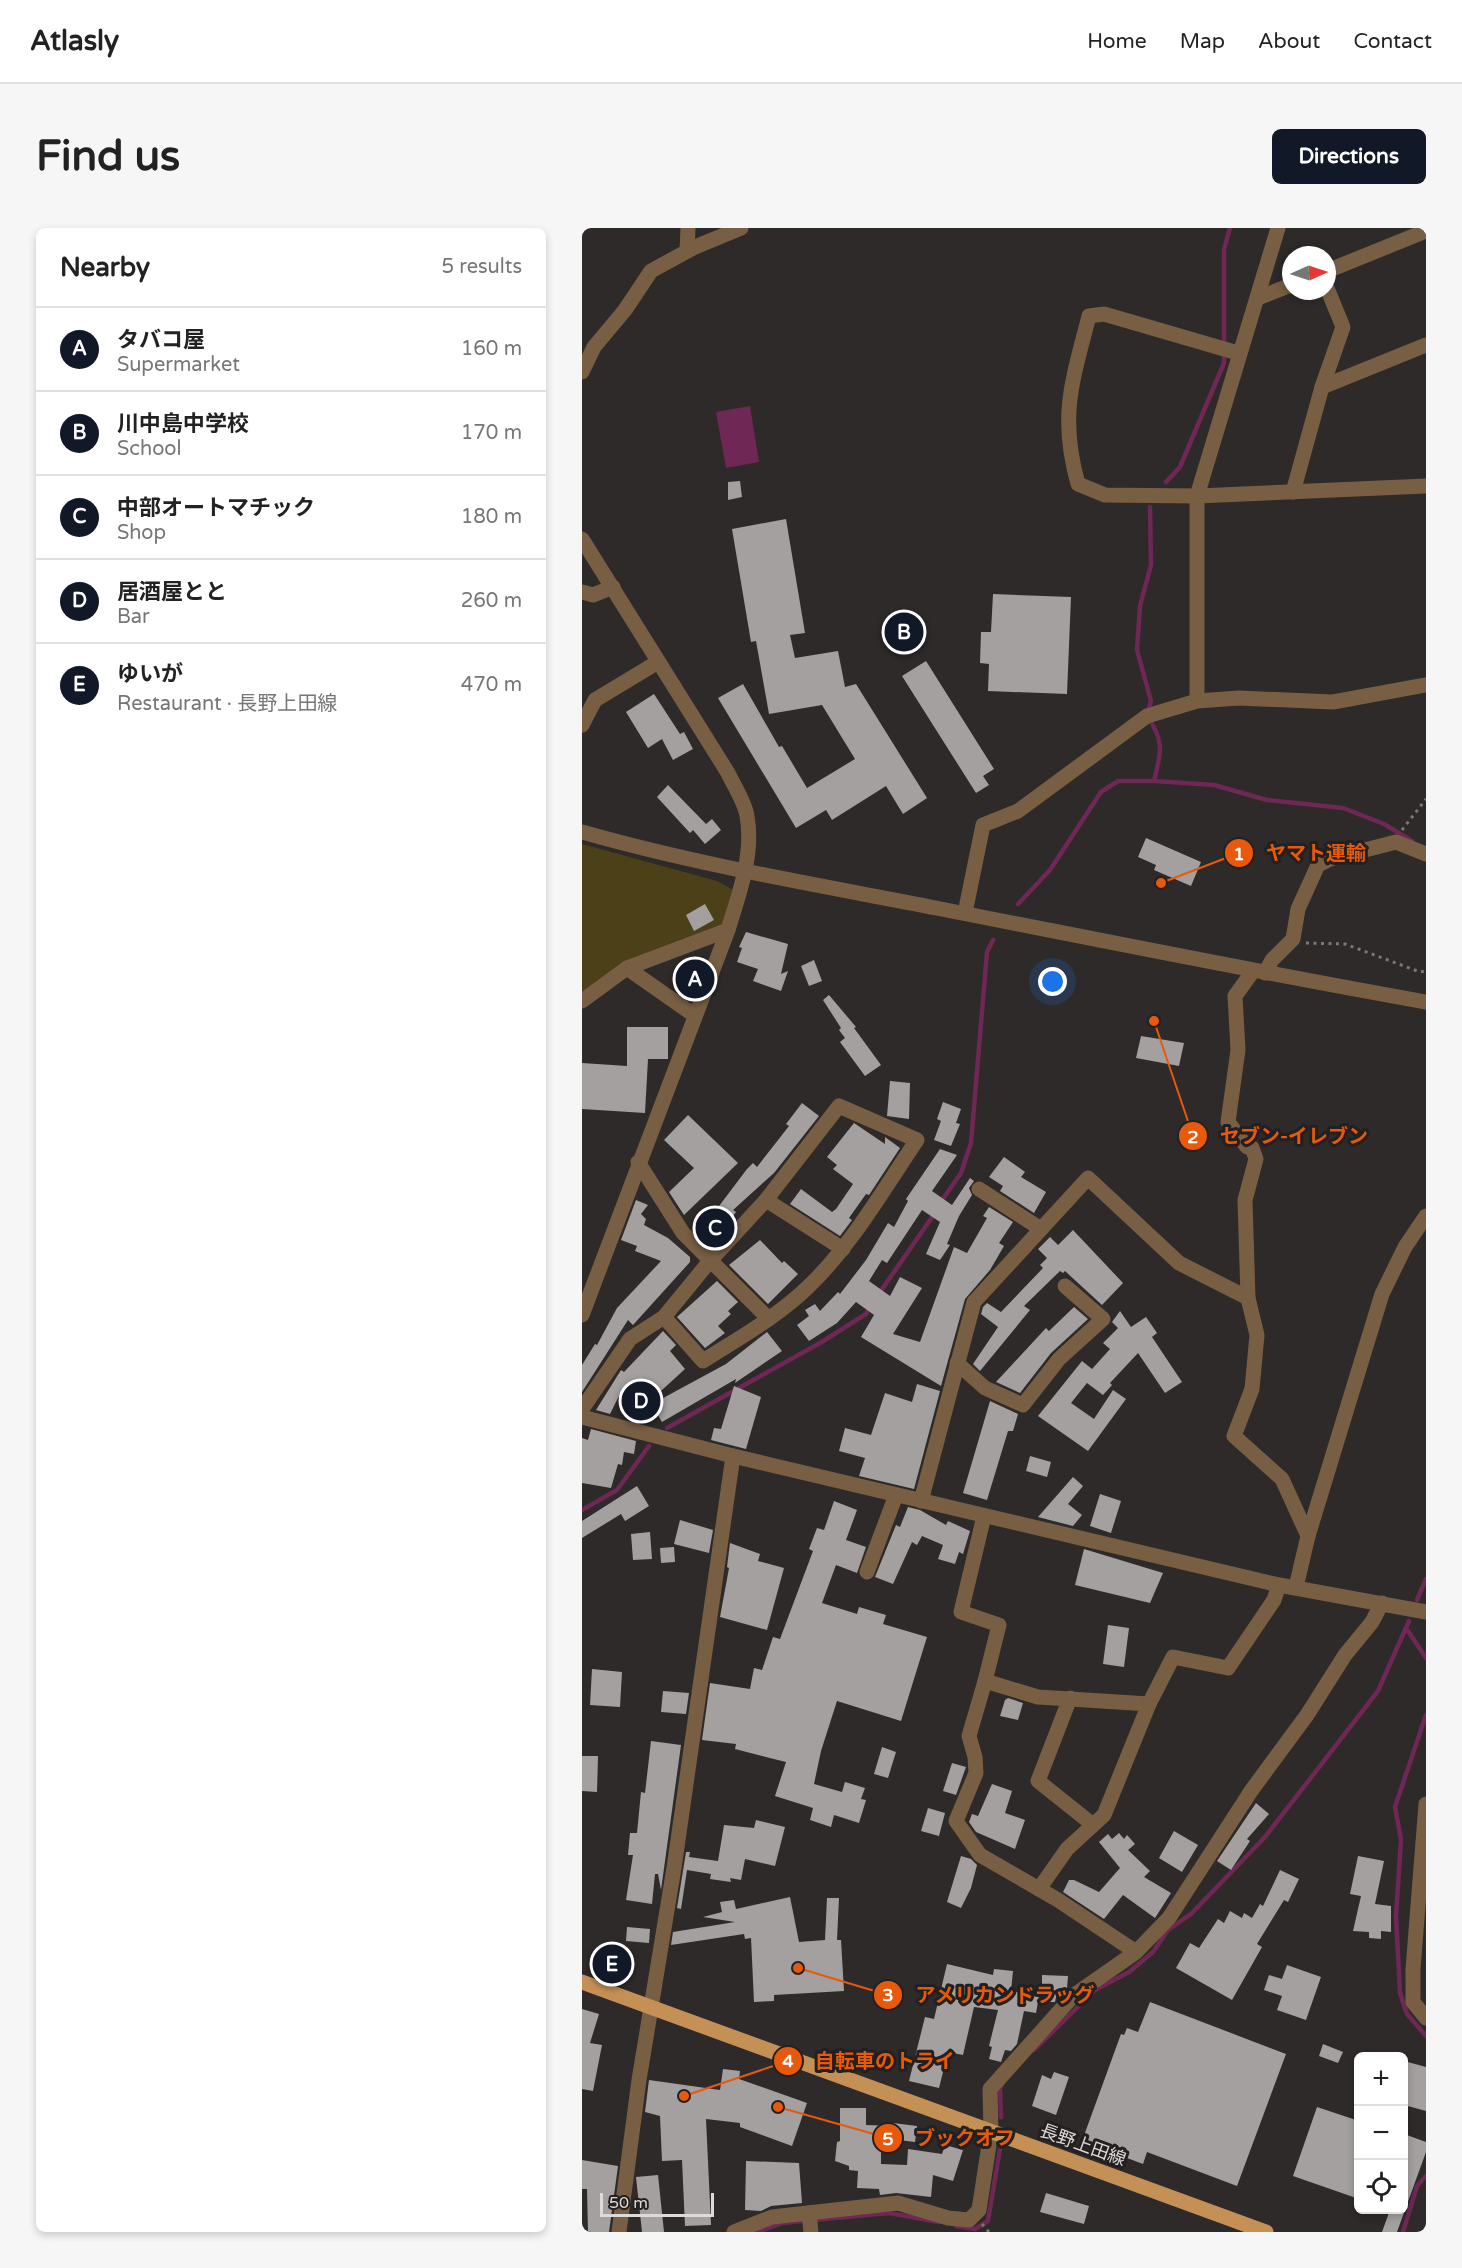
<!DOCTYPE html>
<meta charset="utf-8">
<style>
:root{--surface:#fff;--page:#f6f6f6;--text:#222;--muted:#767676;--line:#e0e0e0;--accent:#111827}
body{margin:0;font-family:"Varela Round","Noto Sans JP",sans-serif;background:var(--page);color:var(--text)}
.controls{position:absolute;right:18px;bottom:18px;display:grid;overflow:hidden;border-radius:9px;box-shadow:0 3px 9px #0003}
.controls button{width:54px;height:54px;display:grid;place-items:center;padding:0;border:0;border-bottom:2px solid var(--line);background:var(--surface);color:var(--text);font:30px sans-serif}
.compass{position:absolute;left:700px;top:18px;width:54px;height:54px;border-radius:50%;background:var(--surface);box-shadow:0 3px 9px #0003;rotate:87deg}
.scale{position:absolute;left:18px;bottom:15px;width:114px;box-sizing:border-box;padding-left:6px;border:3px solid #dddada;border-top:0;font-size:16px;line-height:21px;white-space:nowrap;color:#dddada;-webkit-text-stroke:4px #23201f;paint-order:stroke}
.you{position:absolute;left:471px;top:754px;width:21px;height:21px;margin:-15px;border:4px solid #fff;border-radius:50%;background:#1a73e8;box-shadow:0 0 0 9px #1a73e833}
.badge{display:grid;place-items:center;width:39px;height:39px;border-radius:50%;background:var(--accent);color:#fff;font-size:20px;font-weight:700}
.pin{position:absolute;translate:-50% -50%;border:3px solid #fff;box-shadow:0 2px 6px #0006}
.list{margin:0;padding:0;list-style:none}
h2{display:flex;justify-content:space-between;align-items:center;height:78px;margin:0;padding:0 24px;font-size:26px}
h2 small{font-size:20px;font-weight:400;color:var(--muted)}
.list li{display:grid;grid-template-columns:39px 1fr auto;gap:18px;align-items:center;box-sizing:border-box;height:84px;padding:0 24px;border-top:2px solid var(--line)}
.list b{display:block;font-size:22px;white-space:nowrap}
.list p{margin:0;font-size:20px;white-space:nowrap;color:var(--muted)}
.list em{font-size:20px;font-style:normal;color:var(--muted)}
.icon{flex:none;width:33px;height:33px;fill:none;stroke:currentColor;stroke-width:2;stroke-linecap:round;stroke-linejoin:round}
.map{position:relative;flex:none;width:844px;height:2004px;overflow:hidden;border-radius:9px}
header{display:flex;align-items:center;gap:36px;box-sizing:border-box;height:84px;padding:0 30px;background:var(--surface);border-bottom:2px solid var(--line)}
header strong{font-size:28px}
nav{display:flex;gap:33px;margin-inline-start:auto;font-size:21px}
.intro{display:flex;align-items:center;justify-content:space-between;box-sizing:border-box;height:144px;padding:0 36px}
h1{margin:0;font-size:42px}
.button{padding:15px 27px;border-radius:9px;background:var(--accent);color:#fff;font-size:21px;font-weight:700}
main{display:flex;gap:36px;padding:0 36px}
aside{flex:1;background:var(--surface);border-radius:9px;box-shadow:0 3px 9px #0003}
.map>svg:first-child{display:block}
.green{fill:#4b4018}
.water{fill:#6f2755}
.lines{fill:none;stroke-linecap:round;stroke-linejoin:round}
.stream{stroke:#6f2755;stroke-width:4.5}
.building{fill:#a4a0a0}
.path{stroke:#7a7777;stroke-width:3;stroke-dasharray:3 4.5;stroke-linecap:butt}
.minor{stroke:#785e43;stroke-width:15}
.major{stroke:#c59056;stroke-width:15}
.labels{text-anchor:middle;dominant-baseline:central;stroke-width:6;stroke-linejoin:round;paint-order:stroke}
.street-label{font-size:18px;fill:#dddada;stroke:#23201f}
.leader{fill:none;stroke:#e8590c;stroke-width:2}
.callout-dot{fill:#e8590c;stroke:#23201f;stroke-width:2}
.mark-label{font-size:18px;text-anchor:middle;font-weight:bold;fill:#fff}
.callout-label{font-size:20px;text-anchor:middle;font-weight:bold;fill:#e8590c;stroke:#23201f;stroke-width:6;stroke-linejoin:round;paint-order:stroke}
</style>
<header>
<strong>Atlasly</strong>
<nav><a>Home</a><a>Map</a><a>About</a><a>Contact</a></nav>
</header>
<div class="intro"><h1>Find us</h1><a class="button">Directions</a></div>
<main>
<aside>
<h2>Nearby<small>5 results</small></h2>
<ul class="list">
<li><span class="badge">A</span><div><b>タバコ屋</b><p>Supermarket</p></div><em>160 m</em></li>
<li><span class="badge">B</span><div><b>川中島中学校</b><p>School</p></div><em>170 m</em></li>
<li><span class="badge">C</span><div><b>中部オートマチック</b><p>Shop</p></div><em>180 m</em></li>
<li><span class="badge">D</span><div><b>居酒屋とと</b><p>Bar</p></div><em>260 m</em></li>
<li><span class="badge">E</span><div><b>ゆいが</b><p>Restaurant · 長野上田線</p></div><em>470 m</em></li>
</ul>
</aside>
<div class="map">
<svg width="844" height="2004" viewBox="0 0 844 2004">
<rect width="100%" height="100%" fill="#2d2a29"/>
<polygon class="green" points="0,616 135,653 153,663 146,702 0,770"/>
<polygon class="water" points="168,178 177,234 144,240 134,184"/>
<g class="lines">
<g class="stream">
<polyline points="642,116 642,21 648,0"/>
<polyline points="584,254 598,239 642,135 642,125"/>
<polyline points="572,553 632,557 685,572 761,580 802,596 830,613"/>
<path d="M436,676L468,642L519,564L536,553H572C579,525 583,513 565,488L569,473L555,422L558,378L569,337L568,279"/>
<polyline points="358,975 379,945 389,915 405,724 411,712"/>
<polyline points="296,1067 353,985"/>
<polyline points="85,1200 238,1115 284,1086 288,1079"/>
<polyline points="0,1282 35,1262 67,1218"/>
<polyline points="835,1372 844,1351"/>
<polyline points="824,1400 844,1430"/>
<polyline points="844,1487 813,1579 819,1611 814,1688 818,1765 825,1786 844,1808"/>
<polyline points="452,1822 513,1762 547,1744 571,1724 586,1702 609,1686 683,1609 796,1463 827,1393"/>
<polyline points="419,1889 418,1860 420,1857"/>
<polyline points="374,1998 393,2001 406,1993 418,1921"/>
<polyline points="176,2004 200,1995 307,1985 357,1994"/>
<polyline points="821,2004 835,1958 844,1948"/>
</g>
</g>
<g class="building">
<polygon points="158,253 160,269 146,272 146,254"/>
<polygon points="204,291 223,405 208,407 213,430 256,423 263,459 274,456 345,570 321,586 304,558 250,592 244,582 214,600 136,470 161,456 197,519 200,518 225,560 273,531 240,477 187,486 174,413 169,414 150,301"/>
<polygon points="411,366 489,369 485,466 406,463 407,436 398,435 399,404 409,404"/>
<polygon points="344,433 412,541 401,548 407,557 394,565 320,448"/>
<polygon points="72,466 98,506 102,504 111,521 91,532 80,511 66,520 44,484"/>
<polygon points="86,557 124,596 130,591 139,602 123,616 111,602 108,605 75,569"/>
<polygon points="564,610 619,634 609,658 572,642 574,637 556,629"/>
<polygon points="123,676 132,692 112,703 104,687"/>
<polygon points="164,704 206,716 199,746 206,743 199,763 171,753 176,741 155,734 160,720 157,719"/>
<polygon points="232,732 240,753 227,758 219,738"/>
<polygon points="247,767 274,799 272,800 299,837 283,848 258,814 263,810 257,802 259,800 241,772"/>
<polygon points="45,799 86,799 86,831 66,831 63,885 0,881 0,835 45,838"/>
<polygon points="559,808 602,815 597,838 554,830"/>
<polygon points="308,853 328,855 327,891 305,888"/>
<polygon points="361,874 379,881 374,895 378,896 369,918 352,912 359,893 355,891"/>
<polygon points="220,875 237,888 192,945 151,982 154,984 129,1018 116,1006 165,941 171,935 175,939 207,898 204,896"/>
<polygon points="106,887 156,935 102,987 87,964 112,940 82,912"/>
<polygon points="272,895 303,916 303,909 318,920 287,967 284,966 267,990 270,992 258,1008 208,976 219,961 250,984 254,981 271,956 251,941 255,937 245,929"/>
<polygon points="358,921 375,927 350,963 370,977 388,950 392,953 387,960 390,967 377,988 365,1016 368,1017 358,1032 344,1026 358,994 340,982 305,1035 300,1032 287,1053 308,1068 318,1049 340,1060 311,1106 338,1114 372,1019 385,1025 405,990 401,988 407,979 431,994 417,1015 422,1018 408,1042 383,1071 359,1158 279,1109 292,1087 274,1074 255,1095 227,1113 215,1097 227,1088 223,1082 233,1076 238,1083 256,1064 258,1066 284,1032 306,995 312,999 326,973 324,971"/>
<polygon points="422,929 443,944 439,949 464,964 452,985 418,963 421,958 407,949"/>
<polygon points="54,972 66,977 59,986 64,991 62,997 86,1010 108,1029 108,1034 51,1097 46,1092 0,1164 0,1137 13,1116 15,1117 35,1080 79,1033 53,1023 55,1018 39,1012"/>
<polygon points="491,1002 541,1055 520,1077 483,1043 481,1045 478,1043 442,1078 448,1082 398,1143 391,1136 416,1099 399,1086 401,1079 405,1075 419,1084 461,1040 458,1037 465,1030 456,1021 468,1009 476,1017"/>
<polygon points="178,1012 200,1035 202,1033 216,1046 186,1076 147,1037"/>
<polygon points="135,1053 156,1074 146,1083 149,1086 136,1098 143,1105 123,1120 95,1089"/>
<polygon points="492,1079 506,1091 469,1125 438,1165 414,1154 464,1100 467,1103"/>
<polygon points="538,1083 549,1099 564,1089 575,1105 570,1109 600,1154 583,1165 556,1125 528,1155 530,1157 521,1167 505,1155 489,1175 512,1191 531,1162 544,1171 506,1223 456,1188 500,1133 510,1141 528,1121 521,1115 536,1100 530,1094"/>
<polygon points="81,1103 94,1117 88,1123 103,1141 68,1173 70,1176 144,1136 185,1104 200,1123 153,1155 154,1151 80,1194 74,1184 54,1193 39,1164 28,1186 14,1182 39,1142 42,1144"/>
<polygon points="335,1156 358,1163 332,1261 277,1248 283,1230 257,1223 263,1200 289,1207 303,1165 330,1174"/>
<polygon points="152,1158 179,1169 164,1221 129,1212 132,1200 139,1201"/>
<polygon points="408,1173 436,1186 431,1203 426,1203 405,1272 381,1265"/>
<polygon points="9,1201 54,1213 52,1226 42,1224 40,1237 36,1236 29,1260 0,1255 0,1210 6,1212"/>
<polygon points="448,1228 469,1234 465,1249 444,1243"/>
<polygon points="491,1249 501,1258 486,1276 500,1287 491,1298 456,1289"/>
<polygon points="55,1258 67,1278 43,1293 39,1286 0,1310 0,1293"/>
<polygon points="518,1266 539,1273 529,1305 508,1298"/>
<polygon points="252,1273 275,1282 264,1312 284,1319 275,1345 254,1337 240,1375 275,1386 277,1379 304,1387 301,1396 345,1409 319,1493 255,1473 239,1523 232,1556 260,1564 263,1554 283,1560 279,1571 284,1572 277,1595 252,1587 249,1599 228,1592 231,1580 193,1568 204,1534 153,1521 154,1516 120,1512 128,1455 168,1461 172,1440 180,1442 191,1409 198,1411 231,1323 227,1321 235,1300 242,1302"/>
<polygon points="326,1279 338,1282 364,1297 366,1293 388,1303 381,1326 377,1324 373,1336 356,1331 361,1317 340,1308 335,1317 330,1314 311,1356 293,1349 314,1297 318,1299"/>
<polygon points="98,1292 131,1302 127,1325 92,1316"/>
<polygon points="68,1304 70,1331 51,1332 49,1306"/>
<polygon points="148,1315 178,1326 176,1333 202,1340 185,1402 138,1389 147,1340 145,1339"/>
<polygon points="92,1319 93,1334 79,1335 78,1320"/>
<polygon points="502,1321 581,1345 568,1375 493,1357"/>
<polygon points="526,1397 547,1400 542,1439 521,1436"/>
<polygon points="10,1441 40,1444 38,1479 8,1477"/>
<polygon points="81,1463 107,1465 104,1486 79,1484"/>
<polygon points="426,1470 441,1475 436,1492 418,1488 423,1472"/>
<polygon points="69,1513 99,1517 79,1662 76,1646 73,1646 70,1676 44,1672 51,1627 46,1627 48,1605 55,1605 59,1564 63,1565"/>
<polygon points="300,1519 314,1524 306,1550 292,1546"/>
<polygon points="0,1528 16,1528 15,1564 0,1563"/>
<polygon points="370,1535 384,1539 374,1567 361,1563"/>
<polygon points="410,1556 430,1563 423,1585 443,1592 433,1621 394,1604 387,1594 390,1586 396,1588"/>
<polygon points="674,1575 687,1586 665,1611 668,1613 649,1642 635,1633"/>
<polygon points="346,1580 363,1585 357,1608 339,1603"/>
<polygon points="174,1592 203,1599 193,1638 163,1631 159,1652 148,1650 149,1654 128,1651 129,1646 105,1642 99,1681 95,1680 104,1624 108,1624 107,1629 136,1633 142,1597 172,1600"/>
<polygon points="592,1603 616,1617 600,1644 577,1630"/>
<polygon points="537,1605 542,1611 545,1607 553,1616 546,1622 568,1643 562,1649 589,1665 573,1690 541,1667 522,1691 481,1664 487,1652 492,1652 517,1664 538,1640 517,1614 526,1606 530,1611"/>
<polygon points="379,1628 389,1631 395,1637 389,1660 379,1680 365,1674"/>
<polygon points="776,1628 802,1633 793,1676 809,1678 809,1704 799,1703 799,1711 787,1710 787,1704 771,1703 779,1668 768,1666"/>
<polygon points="698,1642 717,1651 706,1674 702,1672 675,1716 680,1719 650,1772 594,1740 608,1715 617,1720 636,1691 642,1695 648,1683 660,1690 662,1685 670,1690 678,1676 681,1678"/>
<polygon points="208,1669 217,1714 243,1712 245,1670 257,1670 255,1712 259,1712 262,1763 192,1767 192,1773 172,1774 169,1710 163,1711 162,1706 89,1717 91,1704 153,1694 121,1689 140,1684 138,1674 152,1672 154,1681"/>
<polygon points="45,1699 68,1701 67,1715 44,1713"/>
<polygon points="37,1730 38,1741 15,1745 13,1733"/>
<polygon points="365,1736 411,1747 412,1741 431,1743 429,1763 457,1768 454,1785 442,1783 435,1816 429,1823 423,1822 419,1834 407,1831 410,1819 407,1818 416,1782 392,1779 381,1827 366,1824 357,1860 327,1853 343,1789 352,1791"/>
<polygon points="705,1737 739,1749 724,1792 695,1782 700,1768 682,1762 687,1747 700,1751"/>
<polygon points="460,1747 486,1748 485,1760 478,1760 478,1768 474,1769 473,1774 460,1774"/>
<polygon points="568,1774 704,1826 655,1958 565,1924 561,1936 500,1913 539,1806 542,1807 545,1800 556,1804"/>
<polygon points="0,1781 17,1786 8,1815 20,1817 11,1863 0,1861"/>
<polygon points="741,1816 761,1824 756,1835 737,1828"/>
<polygon points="822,1833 844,1839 844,1883 822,1877"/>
<polygon points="141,1841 158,1843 157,1851 225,1875 210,1918 158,1899 158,1895 124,1891 129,1997 103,1998 100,1932 80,1933 78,1888 63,1884 67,1852 138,1862"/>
<polygon points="472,1844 487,1849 474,1887 450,1878 460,1847 469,1851"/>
<polygon points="735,1879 777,1893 777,1971 711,1948"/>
<polygon points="258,1880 284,1880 284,1897 311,1898 311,1895 335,1898 333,1914 299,1910 299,1936 325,1937 326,1921 360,1926 363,1917 381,1922 371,1953 351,1947 349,1969 314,1965 298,1967 297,1961 275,1960 276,1943 267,1942 267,1938 253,1933 255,1914 258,1913"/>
<polygon points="822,1906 844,1914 844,1924 815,2004 800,2004 808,1982 822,1982"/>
<polygon points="0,1932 36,1938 27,2004 6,2004 5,1961 0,1961"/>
<polygon points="164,1933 217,1935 220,1975 189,1978 179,1983 163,1982"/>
<polygon points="76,1947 82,2004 60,2004 54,1949"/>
<polygon points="464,1965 507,1978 502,1996 458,1984"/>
</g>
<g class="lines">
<g class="path">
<polyline points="820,602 844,571"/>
<polyline points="724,715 763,716 838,744 844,743"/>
<polyline points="400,1996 407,2004"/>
</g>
<g class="minor">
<polyline points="105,23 106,0"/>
<polyline points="745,43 844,3"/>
<polyline points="676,70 709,57"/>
<path d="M656,125L522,86L507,88C490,154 477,188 496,256L523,267L615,268L844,258"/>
<polyline points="0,144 12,119 43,82 69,43 113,19 159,0"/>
<polyline points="740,159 844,117"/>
<polyline points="711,264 740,159 761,99 745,60"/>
<path d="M0,311L146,545C152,558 163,574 165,588C172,626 157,666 146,702L0,1087"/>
<polyline points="0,364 11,367 31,359"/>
<polyline points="615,473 615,268 696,0"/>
<polyline points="0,497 13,472 76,434"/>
<path d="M0,604C116,637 236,657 354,680C518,712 680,745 844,774"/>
<polyline points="383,685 401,597 436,583 565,488 615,473 657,470 751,474 844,457"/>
<polyline points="45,740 112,787"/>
<polyline points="671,743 653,768 656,822 646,894 665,919 670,920 674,931 663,972 666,1070 675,1107 670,1161 652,1208 700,1251 726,1308"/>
<polyline points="683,745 690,732 711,711 716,681 736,637 748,631 814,614 844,626"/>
<polyline points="0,773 45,740 146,702"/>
<polyline points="56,934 101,1005 187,1091"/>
<polyline points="397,961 459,1001"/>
<polyline points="184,972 261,1021"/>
<polyline points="375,1135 403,1160 441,1177 477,1131 521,1091 483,1058"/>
<path d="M0,1181L48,1111L82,1089L127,1034L184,972L257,878L335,912C301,962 270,1017 226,1059C195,1089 157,1110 121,1133L82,1089"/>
<polyline points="0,1189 151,1228 697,1357 844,1384"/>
<polyline points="339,1273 392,1074 506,950 597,1035 666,1070"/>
<polyline points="402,1288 379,1384 417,1397 403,1453 456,1469 567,1476"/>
<polyline points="285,1344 314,1267"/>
<polyline points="714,1359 726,1308 800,1066 823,1019 844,988"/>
<polyline points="403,1453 387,1508 393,1529 394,1545 374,1593 398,1627 476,1672 554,1724"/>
<polyline points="488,1470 456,1553 510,1596"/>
<polyline points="844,1576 831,1741 831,1774 844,1790"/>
<polyline points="457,1661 485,1621 522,1587 567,1476 591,1429 646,1440 692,1372 697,1357"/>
<polyline points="227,1985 229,2004"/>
<polyline points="37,2004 57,1852 92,1640 151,1228"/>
<polyline points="152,2004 190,1989 316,1975 366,1990 387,1992 397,1982 409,1904 408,1861 491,1768 554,1724 587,1690 669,1563 725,1487 763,1427 790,1394 800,1375"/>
</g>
<polyline class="major" points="0,1754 684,2004"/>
</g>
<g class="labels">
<g class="street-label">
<text transform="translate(501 1917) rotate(20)">長野上田線</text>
</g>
</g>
<path class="leader" d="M579 655L657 625M572 793L611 908M216 1740L306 1767M102 1868L206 1833M196 1879L306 1910"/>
<g class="callout-dot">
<circle cx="579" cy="655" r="6"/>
<circle cx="572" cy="793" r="6"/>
<circle cx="216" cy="1740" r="6"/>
<circle cx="102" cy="1868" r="6"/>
<circle cx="196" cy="1879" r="6"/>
<circle cx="657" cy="625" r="15"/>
<circle cx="611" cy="908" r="15"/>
<circle cx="306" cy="1767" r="15"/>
<circle cx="206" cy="1833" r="15"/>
<circle cx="306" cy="1910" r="15"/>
</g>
<g class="mark-label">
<text x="657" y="632">1</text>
<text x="611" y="915">2</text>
<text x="306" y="1773">3</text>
<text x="206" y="1839">4</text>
<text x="306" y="1917">5</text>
</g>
<g class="callout-label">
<text x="734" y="632">ヤマト運輸</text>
<text x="712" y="915">セブン-イレブン</text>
<text x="423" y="1774">アメリカンドラッグ</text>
<text x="303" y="1840">自転車のトライ</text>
<text x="383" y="1917">ブックオフ</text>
</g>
</svg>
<div class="controls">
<button>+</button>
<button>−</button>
<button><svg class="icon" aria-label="locate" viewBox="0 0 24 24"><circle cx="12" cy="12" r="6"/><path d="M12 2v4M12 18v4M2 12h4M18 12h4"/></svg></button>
</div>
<svg class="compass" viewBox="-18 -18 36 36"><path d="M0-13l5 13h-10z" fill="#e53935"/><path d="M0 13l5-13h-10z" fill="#767676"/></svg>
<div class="scale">50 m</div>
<div class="you"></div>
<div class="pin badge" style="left:113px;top:751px">A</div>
<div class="pin badge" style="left:322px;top:404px">B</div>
<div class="pin badge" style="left:133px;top:1000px">C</div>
<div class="pin badge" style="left:59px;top:1173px">D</div>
<div class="pin badge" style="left:30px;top:1736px">E</div>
</div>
</main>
